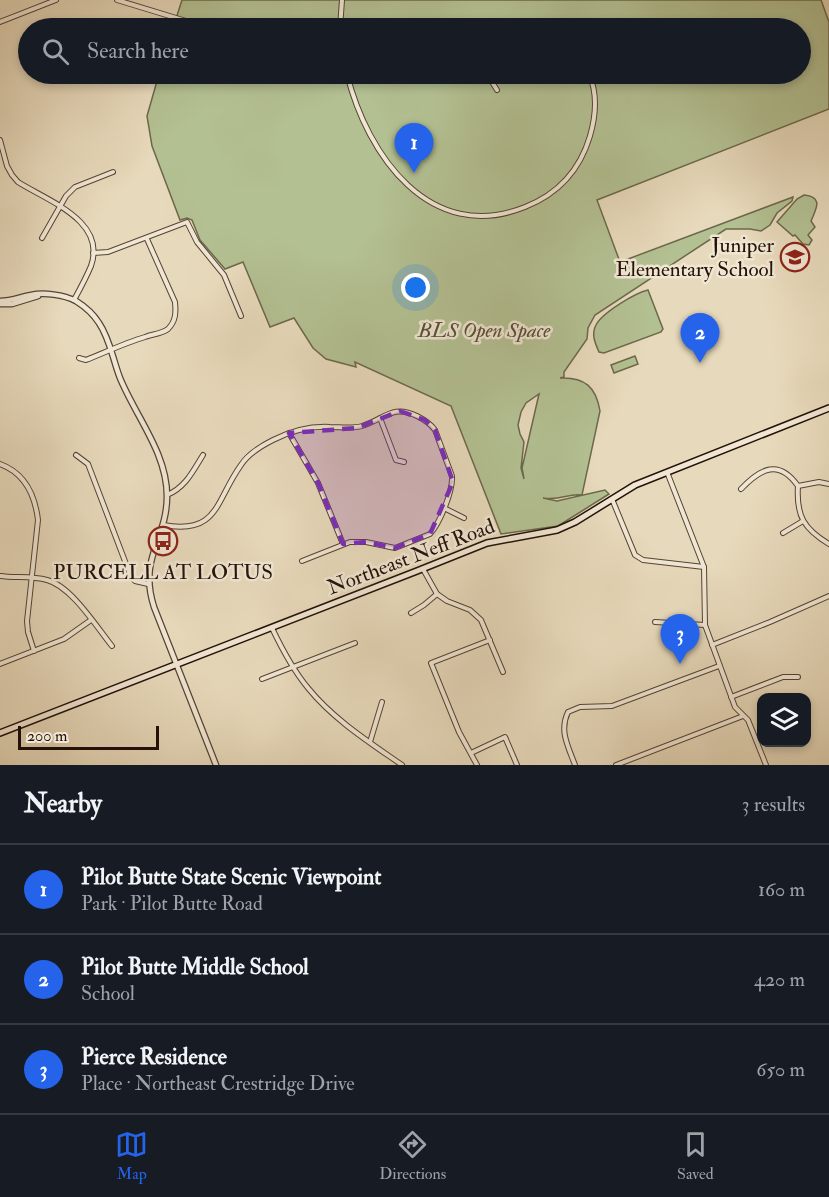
<!DOCTYPE html>
<meta charset="utf-8">
<style>
:root{--surface:#171b24;--page:#20242c;--text:#f1f3f6;--muted:#9ea1a6;--line:#363941;--accent:#2563eb}
body{margin:0;font-family:"IM FELL Double Pica",serif;background:var(--page);color:var(--text)}
.controls{position:absolute;right:18px;bottom:18px;display:grid;overflow:hidden;border-radius:12px;box-shadow:0 3px 9px #0003}
.controls button{width:54px;height:54px;display:grid;place-items:center;padding:0;border:0;border-bottom:2px solid var(--line);background:var(--surface);color:var(--text);font:30px sans-serif}
.scale{position:absolute;left:18px;bottom:15px;width:141px;box-sizing:border-box;padding-left:6px;border:3px solid #251107;border-top:0;font-size:16px;line-height:21px;white-space:nowrap;color:#251107;-webkit-text-stroke:4px #efe6d3;paint-order:stroke}
.you{position:absolute;left:416px;top:288px;width:21px;height:21px;margin:-15px;border:4px solid #fff;border-radius:50%;background:#1a73e8;box-shadow:0 0 0 9px #1a73e833}
.badge{display:grid;place-items:center;width:39px;height:39px;border-radius:50%;background:var(--accent);color:#fff;font-size:20px;font-weight:700}
.pin{position:absolute;translate:-50% -50px;filter:drop-shadow(0 2px 3px #0008)}
.pin::after{content:'';position:absolute;top:32px;width:21px;height:18px;background:inherit;clip-path:polygon(0 0,100% 0,50% 100%)}
.list{margin:0;padding:0;list-style:none}
h2{display:flex;justify-content:space-between;align-items:center;height:78px;margin:0;padding:0 24px;font-size:26px}
h2 small{font-size:20px;font-weight:400;color:var(--muted)}
.list li{display:grid;grid-template-columns:39px 1fr auto;gap:18px;align-items:center;box-sizing:border-box;height:90px;padding:0 24px;border-top:2px solid var(--line)}
.list b{display:block;font-size:22px;white-space:nowrap}
.list p{margin:0;font-size:20px;white-space:nowrap;color:var(--muted)}
.list em{font-size:20px;font-style:normal;color:var(--muted)}
.icon{flex:none;width:33px;height:33px;fill:none;stroke:currentColor;stroke-width:2;stroke-linecap:round;stroke-linejoin:round}
.map{position:relative;flex:none;width:829px;height:765px;overflow:hidden}
.search{position:absolute;background:var(--surface);box-shadow:0 3px 9px #0003;left:18px;right:18px;top:18px;height:66px;display:flex;align-items:center;gap:15px;box-sizing:border-box;padding:0 21px;border-radius:33px;color:var(--muted);font-size:22px}
.sheet{height:348px;background:var(--surface)}
nav{display:flex;justify-content:space-around;align-items:center;box-sizing:border-box;height:84px;border-top:2px solid var(--line);background:var(--surface);font-size:16px;color:var(--muted)}
nav a{display:grid;justify-items:center;gap:3px}
nav .on{color:var(--accent)}
.map>svg:first-child{display:block}
.green{fill:#b3c092;stroke:#6c684c;stroke-width:1.5;fill-rule:evenodd}
.lines{fill:none;stroke-linecap:round;stroke-linejoin:round}
.minor-casing{stroke:#564334;stroke-width:6}
.tertiary-casing{stroke:#564334;stroke-width:7}
.secondary-casing{stroke:#251107;stroke-width:8}
.minor{stroke:#efe6d3;stroke-width:4}
.tertiary{stroke:#efe6d3;stroke-width:4.5}
.secondary{stroke:#efe6d3;stroke-width:5}
.marked{fill:#7b2cbf;fill-opacity:0.2;stroke:#7b2cbf;stroke-width:4.5;stroke-dasharray:12 8;stroke-linejoin:round}
.labels{text-anchor:middle;dominant-baseline:central;stroke-width:5;stroke-linejoin:round;paint-order:stroke}
.poi-label{font-size:21px;fill:#251107;stroke:#efe6d3;text-anchor:end}
.park-label{font-size:21px;font-style:italic;fill:#574e38;stroke:#efe6d3}
.street-label{font-size:21px;fill:#251107;stroke:#efe6d3}
</style>
<div class="map">
<svg width="829" height="765" viewBox="0 0 829 765">
<rect width="100%" height="100%" fill="#e7d9bb"/>
<filter id="stains"><feTurbulence type="fractalNoise" baseFrequency=".00333" numOctaves="4"/><feColorMatrix values="0 0 0 0 .2 0 0 0 0 .09 0 0 0 0 .02 0 0 0 .5 -.17"/></filter>
<radialGradient id="worn" r=".72"><stop offset=".6" stop-color="#630" stop-opacity="0"/><stop offset="1" stop-color="#630" stop-opacity=".3"/></radialGradient>
<g class="green">
<path d="M182,0H821L829,22V109L597,200L620,262L793,197L792,201L777,213L770,225L761,231L750,229H726L595,315L588,328L587,339L564,372V377L560,378C585,377 596,387 600,411L582,495C568,493 561,501 543,498L557,501L605,490L609,494L558,526L501,534L451,406L355,362L356,367L326,359L313,348L294,318L270,327L243,262L225,269L200,240L192,220L187,218L180,220L152,146L147,116L159,74H800V28H173ZM539,394L522,468L524,479L521,468L524,442L520,434L518,425L521,412L526,403Z"/>
<path d="M804,195C824,197 816,209 811,221L815,227L808,235L812,240L809,245L803,244L795,235L793,236L777,222L797,199Z"/>
<path d="M648,290L663,329L661,332L604,353L599,352C595,343 591,334 596,325C602,313 635,293 648,290Z"/>
<polygon points="635,356 638,364 614,373 611,365"/>
</g>
<g class="lines">
<g class="minor-casing">
<g id="minor">
<polyline points="117,0 186,21"/>
<polyline points="0,22 56,0"/>
<polyline points="340,28 342,0"/>
<path d="M536,28C544,24 549,23 556,28"/>
<path d="M347,74C367,155 430,245 525,207C558,194 580,170 590,136C596,115 598,94 589,74"/>
<polyline points="487,74 497,90"/>
<path d="M0,140L7,166L12,175L18,182C48,201 107,221 91,266C86,278 80,289 74,300"/>
<polyline points="42,238 66,196 75,187 113,172"/>
<polyline points="93,253 108,252 187,222 197,242 224,275 241,316"/>
<path d="M79,358L86,360C106,352 125,343 145,337C153,334 161,334 168,329C176,321 176,312 175,302L147,239"/>
<polyline points="380,418 396,460 404,462"/>
<polyline points="289,433 318,483 343,544"/>
<polyline points="76,455 88,464 131,577 135,581 148,584"/>
<path d="M0,464C25,473 35,495 38,520L27,621L28,632L34,651"/>
<polyline points="667,472 704,567 705,625 735,707 748,720 766,765"/>
<polyline points="798,486 819,482 829,484"/>
<path d="M741,489C761,468 779,459 798,486C796,516 804,529 829,544"/>
<path d="M167,495C185,488 193,471 203,455"/>
<polyline points="612,499 635,555 643,560 704,567"/>
<polyline points="444,508 464,518"/>
<path d="M163,525C219,535 215,501 241,465C248,454 261,446 273,440C291,431 310,426 330,427C340,427 352,429 362,426C385,419 392,404 417,416C425,420 430,423 435,430L452,476C453,491 440,523 430,534L395,548L366,542H350L302,561"/>
<polyline points="783,533 803,521"/>
<polyline points="423,569 437,594 447,601 470,610 481,620 503,672"/>
<path d="M0,576C15,578 32,576 47,580C71,586 96,626 112,646"/>
<polyline points="411,613 424,605 437,594"/>
<polyline points="655,622 705,625"/>
<path d="M272,628C282,649 293,670 308,688C333,719 369,742 402,765"/>
<polyline points="712,645 770,622 829,596"/>
<polyline points="0,664 64,639 91,620"/>
<polyline points="262,679 355,643"/>
<polyline points="731,697 783,677 798,677"/>
<polyline points="370,742 382,702"/>
<polyline points="471,753 505,737 517,765"/>
<polyline points="477,765 459,732 431,663 490,640"/>
<path d="M575,765C568,746 559,731 568,712L580,707L612,706L719,666"/>
<polyline points="616,765 743,716"/>
</g>
</g>
<g class="tertiary-casing">
<g id="tertiary">
<path d="M0,301C11,301 20,297 31,295C44,292 64,295 76,301C84,306 94,315 99,323C110,339 113,360 120,378C136,417 167,453 167,496C167,540 138,557 154,607L216,765"/>
<polyline points="0,304 12,304 38,296"/>
</g>
</g>
<g class="secondary-casing">
<polyline id="secondary" points="0,733 417,571 487,543 557,530 575,522 635,485 829,408"/>
</g>
<use href="#minor" class="minor"/>
<use href="#tertiary" class="tertiary"/>
<use href="#secondary" class="secondary"/>
</g>
<path class="marked" d="M400,411L425,420L435,430L453,482L430,534L395,548L366,542L343,544L318,483L289,433L357,428Z"/>
<defs>
<g id="school-ring" transform="scale(1.5)"><circle r="9.5" fill="#efe6d3" stroke="#8f2418" stroke-width="1.5"/><path d="M0-5L7-2L0 1L-7-2ZM-4 1L0 2.5L4 1V4Q0 6-4 4Z" fill="#8f2418"/></g>
<g id="bus-ring" transform="scale(1.5)"><circle r="9.5" fill="#efe6d3" stroke="#8f2418" stroke-width="1.5"/><path d="M-5-6H5V4H4V6H2V4H-2V6H-4V4H-5ZM-3.5-4V0h7V-4ZM-3.5 1.2v1.5H-2V1.2ZM2 1.2v1.5H3.5V1.2Z" fill="#8f2418"/></g>
</defs>
<g fill-rule="evenodd">
<use href="#school-ring" x="795" y="257"/>
<use href="#bus-ring" x="163" y="541"/>
</g>
<g class="labels">
<g class="poi-label">
<text x="774" y="245">Juniper<tspan x="774" dy="24">Elementary School</tspan></text>
<text x="163" y="572" text-anchor="middle">PURCELL AT LOTUS</text>
</g>
<g class="park-label">
<text x="484" y="330">BLS Open Space</text>
</g>
<g class="street-label">
<text transform="translate(411 557) rotate(-21)">Northeast Neff Road</text>
</g>
</g>
<rect width="100%" height="100%" filter="url(#stains)"/>
<rect width="100%" height="100%" fill="url(#worn)"/>
</svg>
<div class="controls">
<button><svg class="icon" aria-label="layers" viewBox="0 0 24 24"><path d="M12 4l9 5-9 5-9-5zM3 14l9 5 9-5"/></svg></button>
</div>
<div class="scale">200 m</div>
<div class="you"></div>
<div class="pin badge" style="left:414px;top:173px">1</div>
<div class="pin badge" style="left:700px;top:363px">2</div>
<div class="pin badge" style="left:680px;top:664px">3</div>
<div class="search"><svg class="icon" aria-label="search" viewBox="0 0 24 24"><circle cx="10" cy="10" r="6"/><path d="M15 15l6 6"/></svg>Search here</div>
</div>
<section class="sheet">
<h2>Nearby<small>3 results</small></h2>
<ul class="list">
<li><span class="badge">1</span><div><b>Pilot Butte State Scenic Viewpoint</b><p>Park · Pilot Butte Road</p></div><em>160 m</em></li>
<li><span class="badge">2</span><div><b>Pilot Butte Middle School</b><p>School</p></div><em>420 m</em></li>
<li><span class="badge">3</span><div><b>Pierce Residence</b><p>Place · Northeast Crestridge Drive</p></div><em>650 m</em></li>
</ul>
</section>
<nav>
<a class="on"><svg class="icon" aria-label="map" viewBox="0 0 24 24"><path d="M3 6l6-2 6 2 6-2v14l-6 2-6-2-6 2zM9 4v14M15 6v14"/></svg>Map</a>
<a><svg class="icon" aria-label="directions" viewBox="0 0 24 24"><path d="M12 3l9 9-9 9-9-9zM9 14v-3h6M13 9l2 2-2 2"/></svg>Directions</a>
<a><svg class="icon" aria-label="saved" viewBox="0 0 24 24"><path d="M7 4h10v16l-5-4-5 4z"/></svg>Saved</a>
</nav>
